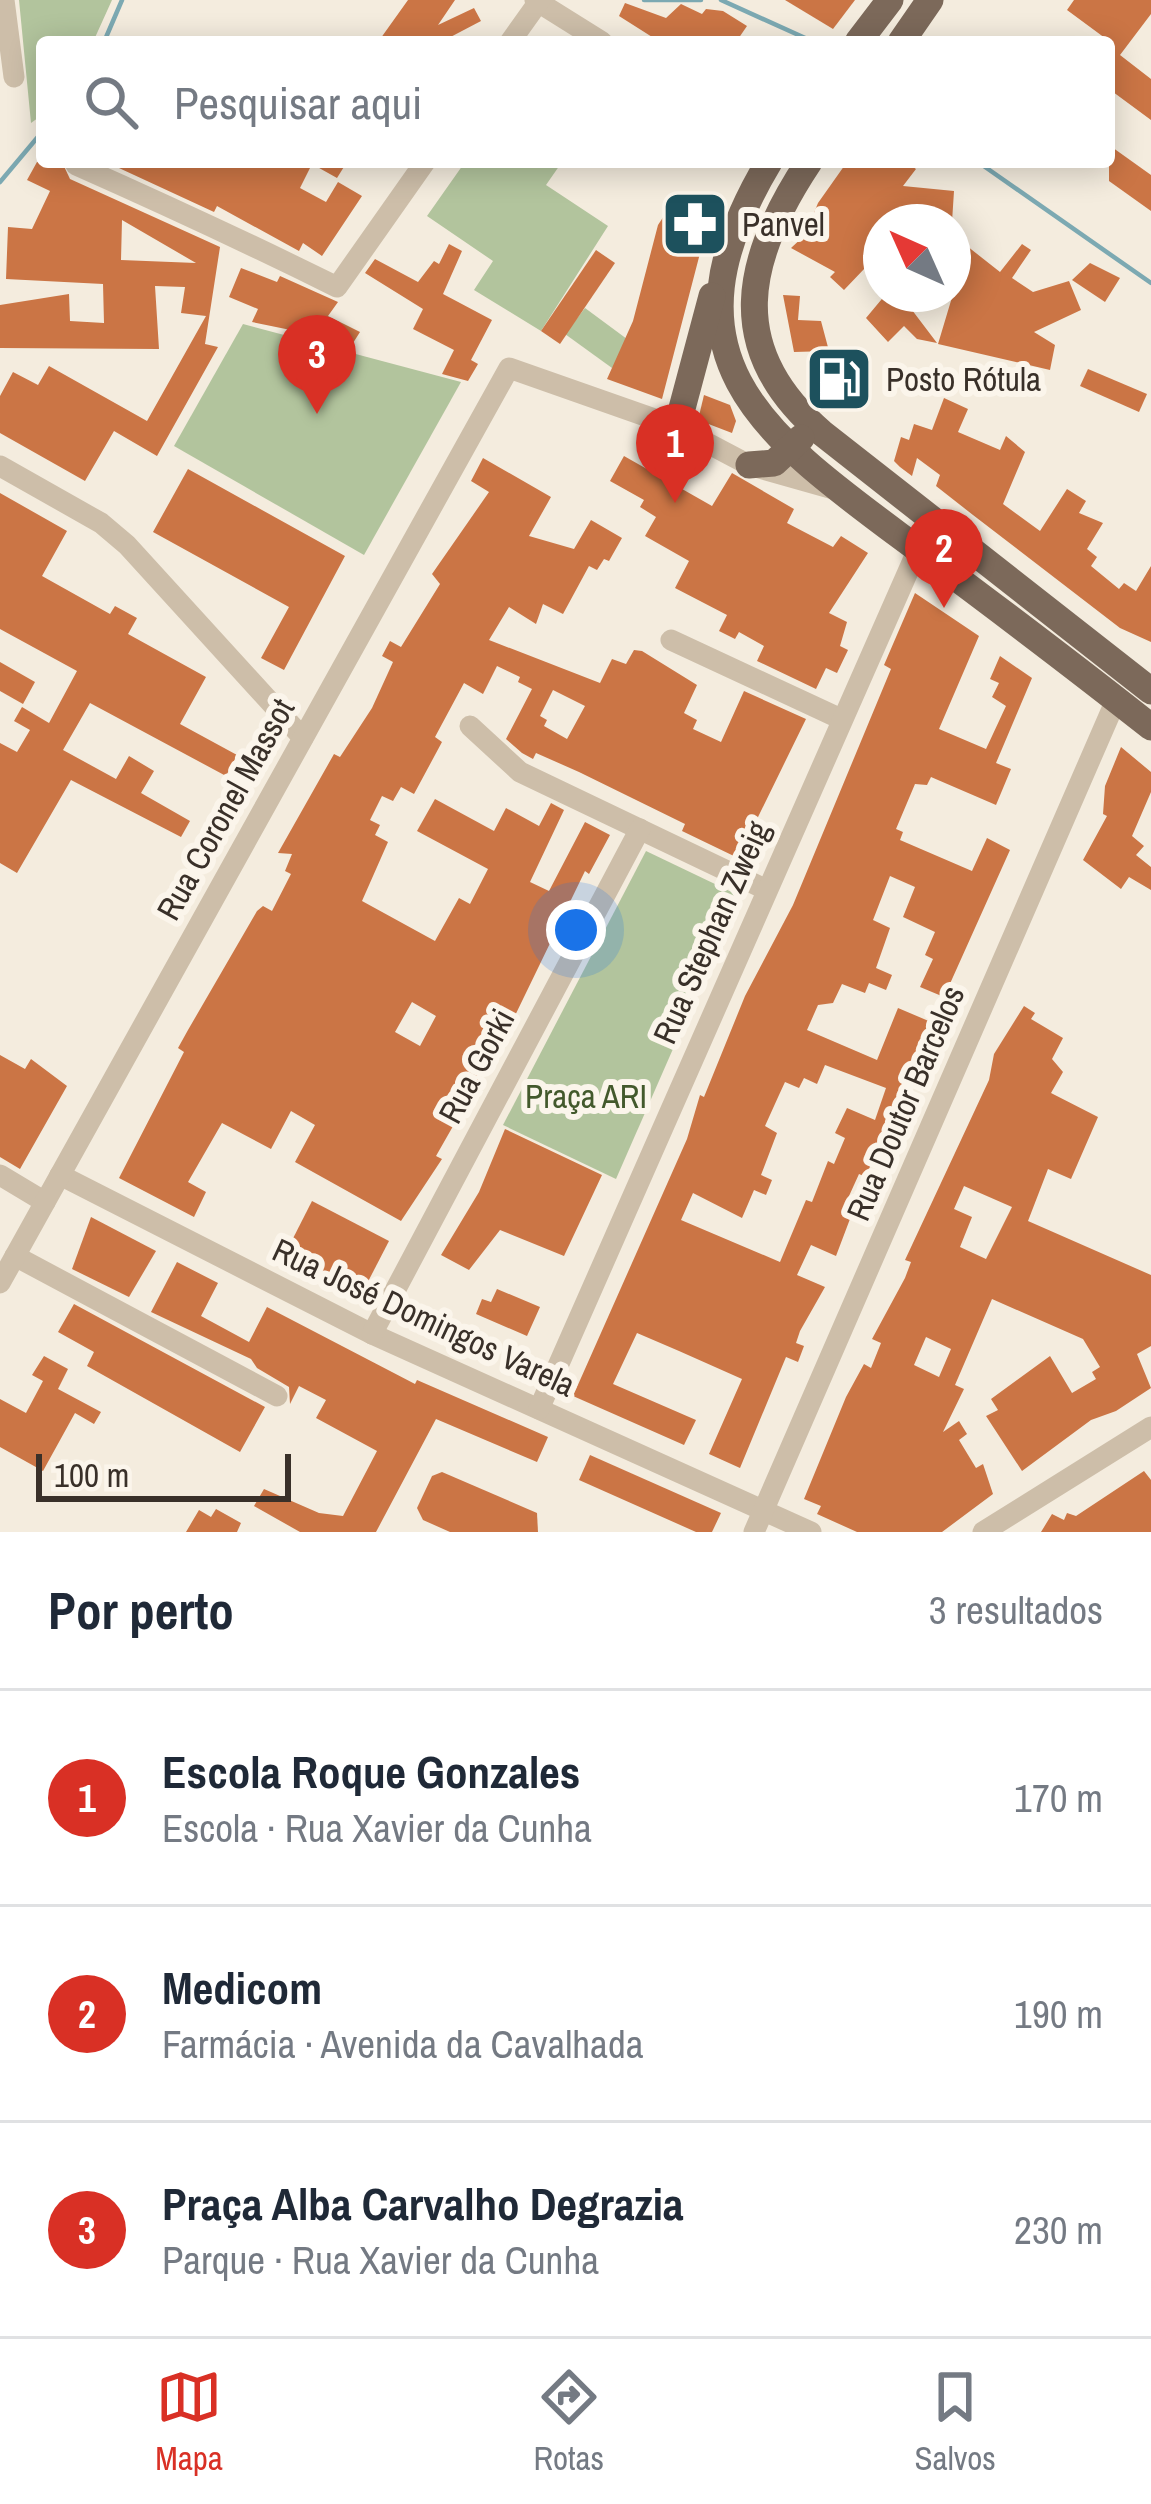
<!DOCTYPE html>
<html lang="pt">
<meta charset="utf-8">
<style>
:root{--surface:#fff;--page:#f6f6f7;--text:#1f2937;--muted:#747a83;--line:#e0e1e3;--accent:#d93025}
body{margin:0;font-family:"Archivo Narrow",sans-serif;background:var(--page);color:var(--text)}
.compass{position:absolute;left:863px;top:204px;width:108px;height:108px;border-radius:50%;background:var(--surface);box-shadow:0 6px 30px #0003;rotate:315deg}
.scale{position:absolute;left:36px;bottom:30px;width:255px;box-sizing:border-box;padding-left:12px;border:6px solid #393029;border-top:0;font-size:33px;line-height:42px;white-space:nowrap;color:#393029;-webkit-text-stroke:9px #fbf5eb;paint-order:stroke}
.you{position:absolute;left:576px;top:930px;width:42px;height:42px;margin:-30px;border:9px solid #fff;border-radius:50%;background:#1a73e8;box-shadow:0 0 0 18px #1a73e833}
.badge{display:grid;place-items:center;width:78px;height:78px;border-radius:50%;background:var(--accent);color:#fff;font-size:39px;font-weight:700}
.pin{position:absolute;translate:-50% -99px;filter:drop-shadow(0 3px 6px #0008)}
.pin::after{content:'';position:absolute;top:63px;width:42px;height:36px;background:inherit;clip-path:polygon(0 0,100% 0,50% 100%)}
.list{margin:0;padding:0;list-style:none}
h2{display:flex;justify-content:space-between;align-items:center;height:156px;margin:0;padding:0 48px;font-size:51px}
h2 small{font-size:39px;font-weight:400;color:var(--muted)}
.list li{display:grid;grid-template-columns:78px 1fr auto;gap:36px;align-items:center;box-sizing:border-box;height:216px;padding:0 48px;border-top:3px solid var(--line)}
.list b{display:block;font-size:45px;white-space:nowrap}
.list p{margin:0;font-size:39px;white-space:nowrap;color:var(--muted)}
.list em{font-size:39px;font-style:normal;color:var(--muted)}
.icon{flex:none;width:66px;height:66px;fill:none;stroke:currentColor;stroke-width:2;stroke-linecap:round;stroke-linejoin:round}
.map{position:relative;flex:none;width:1151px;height:1532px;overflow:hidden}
.search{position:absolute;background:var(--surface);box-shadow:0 6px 30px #0003;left:36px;right:36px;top:36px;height:132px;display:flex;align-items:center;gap:30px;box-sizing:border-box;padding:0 42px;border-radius:12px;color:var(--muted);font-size:45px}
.sheet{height:804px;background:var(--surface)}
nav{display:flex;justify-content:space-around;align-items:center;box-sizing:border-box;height:168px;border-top:3px solid var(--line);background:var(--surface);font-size:33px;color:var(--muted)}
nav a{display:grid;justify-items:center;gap:6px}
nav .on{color:var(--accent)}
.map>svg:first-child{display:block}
.green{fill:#b2c49d}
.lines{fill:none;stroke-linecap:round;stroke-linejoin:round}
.stream{stroke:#7ca9b2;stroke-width:4.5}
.building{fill:#cb7545;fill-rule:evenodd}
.minor{stroke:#cdbea9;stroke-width:21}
.major{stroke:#7c695a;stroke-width:27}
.labels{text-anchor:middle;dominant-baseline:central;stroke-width:12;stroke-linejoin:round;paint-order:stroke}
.poi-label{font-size:33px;fill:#393029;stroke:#fbf5eb;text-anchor:start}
.street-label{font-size:33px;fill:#393029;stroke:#fbf5eb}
.park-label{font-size:33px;fill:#43592c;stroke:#fbf5eb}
</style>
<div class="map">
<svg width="1151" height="1532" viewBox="0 0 1151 1532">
<rect width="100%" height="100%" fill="#f4ecde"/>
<g class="green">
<polygon points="19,0 112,0 93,42 42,42 42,115 31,123"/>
<polygon points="465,162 562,162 546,185 608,226 541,331 474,290 493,261 427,216"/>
<polygon points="585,308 631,342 612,368 565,334"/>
<polygon points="243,324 461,382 364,555 174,446"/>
<polygon points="646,851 740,896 616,1179 503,1125"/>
</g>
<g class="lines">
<g class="stream">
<polyline points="644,0 701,0"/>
<polyline points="721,0 814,42"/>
<polyline points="104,42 122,0"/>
<polyline points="978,162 1151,283"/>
<polyline points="0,182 42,132"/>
</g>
</g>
<g class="building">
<polygon points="408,0 455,0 438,25 474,8 481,21 441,42 378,42"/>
<polygon points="785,0 855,0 833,29"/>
<polygon points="1074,0 1151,0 1151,14 1120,55 1151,79 1151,120 1109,89 1109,41 1067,10"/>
<polygon points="625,3 666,18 681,4 702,14 706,9 723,11 747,26 736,42 660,42 619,16"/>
<polygon points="1109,145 1151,175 1151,211 1109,181"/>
<path d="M37,162H62L70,179L220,247L205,344L218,347L157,456L114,431L85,481L0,433V396L13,372L38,385L49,366L147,421L206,316L181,313L185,287L155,286L159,349L0,348V305L69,294L70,321L104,323L103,284L6,279L8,227L32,229L50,191L27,180ZM122,220L196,263L121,260Z"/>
<polygon points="106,162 347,162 337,178 312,164 300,188 326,202 338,182 362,196 322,256 303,243 299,251 217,206 214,212"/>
<polygon points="847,162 906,162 916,169 903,186 954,191 952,222 919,222 920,210 881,222 881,291 865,268 844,290 830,277 835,272 791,248 805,235 818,203"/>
<polygon points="671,205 710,215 662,399 607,379 633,321 658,225"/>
<polygon points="953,235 1000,272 1022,244 1031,250 1012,278 1033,292 1069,281 1081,310 1034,332 1055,345 1050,370 938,344 953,294"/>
<polygon points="449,244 462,251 443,294 492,320 471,360 478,364 468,381 442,374 454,350 413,329 423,309 365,273 375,259 418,282 434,261 439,264"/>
<polygon points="596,250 615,263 560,344 541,331"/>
<polygon points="1090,263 1120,278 1105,302 1072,280"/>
<polygon points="241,268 277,282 280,276 338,302 328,316 360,332 353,343 320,327 315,335 252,322 258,309 229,297"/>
<polygon points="886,294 938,294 912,310 937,343 917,339 904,326 888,342 866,318"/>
<polygon points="783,295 800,296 798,320 821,321 829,351 794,352"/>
<polygon points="831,357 833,367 852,358 863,370 848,390 853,397 834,411 808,374"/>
<polygon points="1088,369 1147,394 1139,412 1080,386"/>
<polygon points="704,395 730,405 736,421 732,433 698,420"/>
<polygon points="944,398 968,409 958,432 1000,450 1006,436 1025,452 1003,504 1040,531 1067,489 1086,501 1079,513 1103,523 1087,549 1097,557 1091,566 1119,589 1124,583 1136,591 1151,566 1151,642 1120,628 973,515 936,486 940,475 917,458 912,476 900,467 894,461 901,437 909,440 914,424 932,430"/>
<polygon points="624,456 712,506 732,473 794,509 787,523 833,547 841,536 868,553 829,613 847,622 840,646 848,650 837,673 826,668 816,689 757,661 764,646 739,632 735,639 719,631 727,615 675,588 689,561 645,536 656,517 640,507 644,500 610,481"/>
<path d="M483,458L551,497L529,536L574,549L591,520L622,538L609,561L604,559L597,570L589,566L563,614L543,604L536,624L509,607L489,640L600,683L612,659L626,664L634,650L642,651L697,685L684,713L697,720L693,729L721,742L744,691L806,719L738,858L682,831L685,824L579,772L536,753L533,759L522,753L506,739L532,689L518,682L520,677L497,666L483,694L464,683L435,737L442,742L414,794L401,787L393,801L382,796L370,820L380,825L375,835L388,842L362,901L435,941L459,898L470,904L488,869L417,831L435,799L494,831L506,808L539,826L551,803L564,810L530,882L549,891L585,822L610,835L589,874L585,871L509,1028L436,1156L442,1159L401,1221L295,1162L315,1125L291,1111L271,1149L222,1123L188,1182L206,1192L194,1217L119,1178L184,1052L178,1048L188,1030L257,911L263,906L272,911L291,874L285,871L292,854L278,853L334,754L340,757L372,708L393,662L382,656L390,641L401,647L440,584L432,574L489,492L471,481ZM553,690L585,706L567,739L544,726L547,720L540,716ZM412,1002L436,1016L420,1046L395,1032Z"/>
<polygon points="188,469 345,556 284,670 261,658 289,607 153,532"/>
<polygon points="0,493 67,531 42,576 110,614 115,606 137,618 128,634 206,677 180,724 237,755 226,776 90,703 63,750 116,779 129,756 154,771 141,793 190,821 181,837 71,780 17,873 0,863 0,743 17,752 30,730 14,721 22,707 49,723 77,671 0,629"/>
<path d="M915,593L979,636L939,729L986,749L1006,706L992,697L999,683L990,679L1000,656L1032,678L996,763L1011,769L996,805L931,777L927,785L915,784L896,829L903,832L900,840L972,871L987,838L1010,850L944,997L920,987L933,959L925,955L935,932L903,917L915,887L890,876L873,920L890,928L876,968L892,975L886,990L869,983L865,993L842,984L833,1003L818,1005L807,1030L877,1060L898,1008L931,1022L891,1127L886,1125L866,1177L859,1174L844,1207L853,1211L836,1256L811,1245L797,1275L825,1287L800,1331L796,1343L804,1346L798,1362L786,1357L740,1468L709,1454L742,1379L679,1351L637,1333L613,1384L696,1420L684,1445L573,1396L687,1139L700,1095L704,1097L745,996L793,905L891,669L884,665ZM825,1065L886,1088L875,1120L847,1108L835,1133L845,1138L834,1164L828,1161L812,1202L806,1200L780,1262L681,1220L693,1193L742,1218L754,1190L766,1195L772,1180L761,1175L777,1133L765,1126L779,1095L785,1082L799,1088L804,1078L817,1084Z"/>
<polygon points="0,662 35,682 23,704 0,691"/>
<polygon points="1121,747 1151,772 1151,792 1132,836 1144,846 1136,855 1151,867 1151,890 1129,877 1121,889 1083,860 1107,816 1103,814 1105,786"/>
<path d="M1024,1006L1035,1013L1031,1019L1063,1038L1052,1059L1063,1072L1051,1093L1098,1117L1071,1179L1048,1169L1028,1221L1151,1275V1346L1137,1354L1151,1388L1116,1411L1091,1420L1022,1471L986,1416L998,1410L991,1399L1050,1356L1072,1393L1096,1379L1092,1372L1100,1367L1083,1339L992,1299L955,1385L964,1389L943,1432L959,1421L967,1434L959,1440L976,1468L983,1464L993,1494L942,1532H857L817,1514L821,1506L804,1499L846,1397L864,1364L871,1368L881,1343L872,1339L905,1278L911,1262L905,1260L989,1080L994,1054ZM964,1186L1012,1207L986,1259L960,1247L972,1217L954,1209ZM926,1337L951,1349L939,1377L914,1365Z"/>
<polygon points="0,1055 25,1069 31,1059 67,1086 20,1169 0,1157"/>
<polygon points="505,1129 602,1175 564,1256 500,1230 469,1270 441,1255 479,1192"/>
<polygon points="312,1201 389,1241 358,1301 282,1260"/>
<polygon points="91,1217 156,1251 129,1297 72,1269"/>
<polygon points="177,1262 218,1283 201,1316 249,1342 267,1307 415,1384 417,1380 548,1437 537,1462 436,1419 376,1532 300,1532 254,1506 264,1489 319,1513 343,1516 377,1451 316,1418 326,1400 299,1386 290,1404 289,1387 257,1368 251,1359 151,1312"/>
<polygon points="497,1289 540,1307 527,1336 476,1314 482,1299 491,1302"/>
<polygon points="74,1304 265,1407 240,1452 87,1366 94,1352 58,1332"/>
<polygon points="44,1356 68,1369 58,1389 101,1412 94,1424 75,1413 43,1471 0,1447 0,1399 26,1413 43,1381 32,1375"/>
<polygon points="590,1455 721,1513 712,1532 696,1532 579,1480"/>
<polygon points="1144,1471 1151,1480 1151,1532 1041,1532 1052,1514 1064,1520 1067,1513 1076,1516"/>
<polygon points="442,1472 537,1513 538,1532 450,1532 423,1520 417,1508 432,1476"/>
<polygon points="216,1509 241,1523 237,1532 186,1532 199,1510 211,1517"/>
</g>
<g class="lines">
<g class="minor">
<polyline points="4,0 14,77"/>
<polyline points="535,0 602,42"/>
<polyline points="510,42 540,0"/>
<path d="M76,165C164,204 250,244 337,287L425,162"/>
<polyline points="0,466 101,523 127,545 303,738"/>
<polyline points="671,640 841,719"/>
<polyline points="470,726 520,772 765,889"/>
<polyline points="0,1175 45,1202"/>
<polyline points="60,1175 372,1334 811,1532"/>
<polyline points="15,1256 277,1396"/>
<polyline points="0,1283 509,368 677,427 749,465 833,489"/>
<polyline points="372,1334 640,829"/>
<polyline points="539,1409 918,549"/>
<polyline points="754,1532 1116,700"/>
<polyline points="983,1532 1151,1427"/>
</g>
<g class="major">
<polyline points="858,42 890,0"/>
<polyline points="901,42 930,0"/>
<path d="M769,162C650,361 767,437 919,550C997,608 1075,667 1151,727"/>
<path d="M809,162C745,258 723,349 822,433L1151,691"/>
<polyline points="677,427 712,296"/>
<polyline points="749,465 774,463 801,438"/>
</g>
</g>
<defs>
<g id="pharmacy-square" transform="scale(3.45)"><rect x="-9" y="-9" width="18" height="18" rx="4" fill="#1d515d" stroke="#fbf5eb"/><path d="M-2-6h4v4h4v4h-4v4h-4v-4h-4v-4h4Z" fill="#fff"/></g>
<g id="fuel-square" transform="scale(3.45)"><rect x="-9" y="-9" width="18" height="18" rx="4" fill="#1d515d" stroke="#fbf5eb"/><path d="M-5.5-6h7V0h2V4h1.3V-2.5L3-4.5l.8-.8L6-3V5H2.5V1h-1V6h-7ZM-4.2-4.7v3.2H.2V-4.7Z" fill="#fff"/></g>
</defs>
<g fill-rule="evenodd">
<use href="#pharmacy-square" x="695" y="224"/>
<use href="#fuel-square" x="839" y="379"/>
</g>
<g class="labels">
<g class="poi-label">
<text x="742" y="224">Panvel</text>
<text x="886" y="379">Posto Rótula</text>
</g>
<g class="street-label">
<text transform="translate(225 809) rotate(-61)">Rua Coronel Massot</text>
<text transform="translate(711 932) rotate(-66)">Rua Stephan Zweig</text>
<text transform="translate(476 1066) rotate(-62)">Rua Gorki</text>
<text transform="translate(905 1103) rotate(-67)">Rua Doutor Barcelos</text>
<text transform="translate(424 1317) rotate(25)">Rua José Domingos Varela</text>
</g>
<g class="park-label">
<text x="586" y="1096">Praça ARI</text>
</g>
</g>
</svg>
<svg class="compass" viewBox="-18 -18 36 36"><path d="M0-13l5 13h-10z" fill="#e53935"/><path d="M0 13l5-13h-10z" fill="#747a83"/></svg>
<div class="scale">100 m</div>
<div class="you"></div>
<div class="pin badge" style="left:675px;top:503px">1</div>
<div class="pin badge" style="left:944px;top:608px">2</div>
<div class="pin badge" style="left:317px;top:414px">3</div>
<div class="search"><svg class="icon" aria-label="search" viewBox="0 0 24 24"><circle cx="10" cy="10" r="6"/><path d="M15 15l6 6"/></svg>Pesquisar aqui</div>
</div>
<section class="sheet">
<h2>Por perto<small>3 resultados</small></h2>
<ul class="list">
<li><span class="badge">1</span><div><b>Escola Roque Gonzales</b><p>Escola · Rua Xavier da Cunha</p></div><em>170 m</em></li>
<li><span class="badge">2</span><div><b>Medicom</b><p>Farmácia · Avenida da Cavalhada</p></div><em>190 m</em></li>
<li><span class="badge">3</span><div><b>Praça Alba Carvalho Degrazia</b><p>Parque · Rua Xavier da Cunha</p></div><em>230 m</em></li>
</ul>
</section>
<nav>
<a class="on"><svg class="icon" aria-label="map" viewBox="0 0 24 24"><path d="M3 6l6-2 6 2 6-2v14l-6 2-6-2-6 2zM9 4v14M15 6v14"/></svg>Mapa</a>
<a><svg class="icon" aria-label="directions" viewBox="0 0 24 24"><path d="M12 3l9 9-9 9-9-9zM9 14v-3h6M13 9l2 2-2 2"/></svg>Rotas</a>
<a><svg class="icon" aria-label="saved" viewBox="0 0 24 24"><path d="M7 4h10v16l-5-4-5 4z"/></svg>Salvos</a>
</nav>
